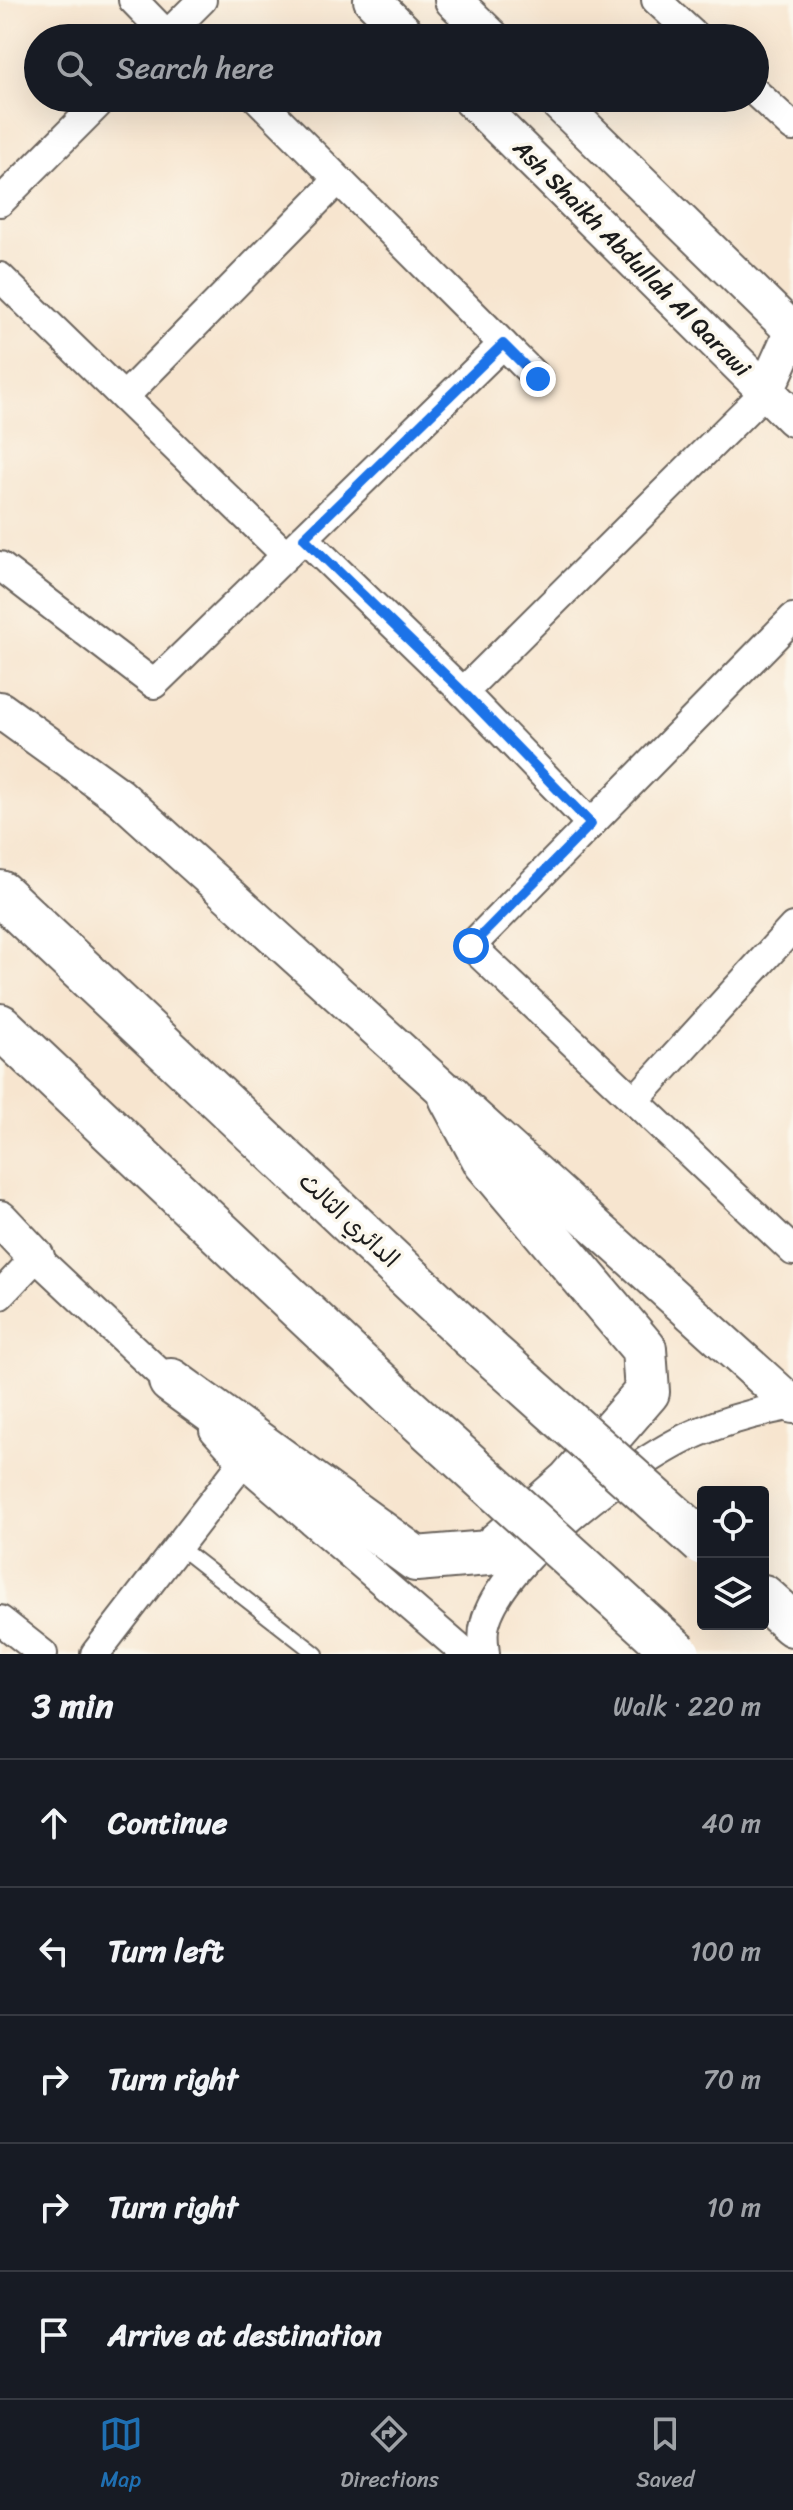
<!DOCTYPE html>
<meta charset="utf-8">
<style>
:root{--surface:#171b24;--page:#20242c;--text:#f1f3f6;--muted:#9ea1a6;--line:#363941;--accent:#1f6fb2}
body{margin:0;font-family:Sriracha,"Playpen Sans Arabic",sans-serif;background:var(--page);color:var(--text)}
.controls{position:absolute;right:24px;bottom:24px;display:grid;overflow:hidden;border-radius:8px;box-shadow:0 8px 32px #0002}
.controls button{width:72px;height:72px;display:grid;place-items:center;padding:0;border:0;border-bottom:2px solid var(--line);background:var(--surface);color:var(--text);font:40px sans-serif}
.stop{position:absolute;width:24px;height:24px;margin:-18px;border:6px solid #1a73e8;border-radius:50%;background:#fff}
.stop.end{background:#1a73e8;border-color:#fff;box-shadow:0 2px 8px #0008}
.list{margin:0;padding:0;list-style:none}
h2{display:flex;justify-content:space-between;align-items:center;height:104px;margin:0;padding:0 32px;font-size:34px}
h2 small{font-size:26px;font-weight:400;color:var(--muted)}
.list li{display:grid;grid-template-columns:52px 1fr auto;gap:24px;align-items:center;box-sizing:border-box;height:128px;padding:0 32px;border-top:2px solid var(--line)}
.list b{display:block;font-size:30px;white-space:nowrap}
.list em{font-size:26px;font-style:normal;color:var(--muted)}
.icon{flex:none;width:44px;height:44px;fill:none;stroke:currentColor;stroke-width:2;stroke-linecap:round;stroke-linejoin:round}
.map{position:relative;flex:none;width:793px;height:1654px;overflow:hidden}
.search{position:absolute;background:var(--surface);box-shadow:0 8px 32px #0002;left:24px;right:24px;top:24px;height:88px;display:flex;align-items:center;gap:20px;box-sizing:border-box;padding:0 28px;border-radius:44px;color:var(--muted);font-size:30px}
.sheet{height:744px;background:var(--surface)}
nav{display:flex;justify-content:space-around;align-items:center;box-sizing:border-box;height:112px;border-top:2px solid var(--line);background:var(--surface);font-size:22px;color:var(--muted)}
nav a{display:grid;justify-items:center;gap:4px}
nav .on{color:var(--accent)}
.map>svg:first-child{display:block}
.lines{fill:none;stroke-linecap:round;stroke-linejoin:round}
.service-casing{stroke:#69625b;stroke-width:18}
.minor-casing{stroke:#69625b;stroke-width:32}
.tertiary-casing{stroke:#69625b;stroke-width:40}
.motorway-casing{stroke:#69625b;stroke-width:48}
.service{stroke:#fff;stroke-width:14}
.minor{stroke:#fff;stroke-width:28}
.tertiary{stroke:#fff;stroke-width:36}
.motorway{stroke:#fff;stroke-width:44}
.motorway-bridge-casing{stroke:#69625b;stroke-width:48;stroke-linecap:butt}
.motorway-bridge{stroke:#fff;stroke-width:44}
.route{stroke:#1a73e8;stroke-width:10}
.labels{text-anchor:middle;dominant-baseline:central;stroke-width:7;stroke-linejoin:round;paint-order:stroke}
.street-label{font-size:24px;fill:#1c1c1c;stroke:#fbf7ec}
</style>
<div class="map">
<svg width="793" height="1654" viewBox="0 0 793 1654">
<rect width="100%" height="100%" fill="#fbf7ec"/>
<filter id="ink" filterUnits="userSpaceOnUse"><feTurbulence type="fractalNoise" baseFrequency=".0125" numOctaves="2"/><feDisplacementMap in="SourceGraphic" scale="16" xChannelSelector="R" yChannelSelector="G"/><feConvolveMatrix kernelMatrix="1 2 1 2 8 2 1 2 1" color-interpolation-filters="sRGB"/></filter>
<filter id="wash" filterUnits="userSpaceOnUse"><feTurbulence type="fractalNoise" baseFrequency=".006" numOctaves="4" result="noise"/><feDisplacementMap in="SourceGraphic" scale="32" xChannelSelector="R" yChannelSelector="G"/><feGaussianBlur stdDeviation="1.8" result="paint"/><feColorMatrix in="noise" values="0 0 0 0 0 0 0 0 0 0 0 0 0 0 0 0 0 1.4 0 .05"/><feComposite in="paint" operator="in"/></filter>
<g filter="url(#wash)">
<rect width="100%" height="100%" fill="#f7e5cf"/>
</g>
<g filter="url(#ink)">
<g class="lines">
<g class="service-casing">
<polyline id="service" points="179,1547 316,1654"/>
</g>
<g class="minor-casing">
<g id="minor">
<polyline points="133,0 167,35"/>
<polyline points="656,0 697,38"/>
<polyline points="164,38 202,0"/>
<polyline points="755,92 793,127"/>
<polyline points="257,98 538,379"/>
<polyline points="0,202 104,98"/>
<polyline points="0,277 286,555"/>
<polyline points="124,397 338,180"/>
<polyline points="304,538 463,692 591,824"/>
<polyline points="0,566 154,684 503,344"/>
<polyline points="793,618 471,946 793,1251"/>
<polyline points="463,692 766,391"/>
<polyline points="636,1099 793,927"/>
<polyline points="0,1295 36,1257 181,1393"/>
<polyline points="214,1430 243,1462 466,1654"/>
<polyline points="0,1620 43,1654"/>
<polyline points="95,1654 243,1462"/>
<path d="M485,1654C484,1643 482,1634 485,1624C500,1559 639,1457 699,1432C729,1419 761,1411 793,1405"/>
</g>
</g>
<g class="tertiary-casing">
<g id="tertiary">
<polyline points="372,0 410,38"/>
<polyline points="453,0 492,38"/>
<polyline points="470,98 793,418"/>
<polyline points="554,98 793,331"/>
<polyline points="766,391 793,331"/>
<polyline points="0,710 119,796 793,1405"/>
<polyline points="0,1219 36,1257"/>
</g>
</g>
<g class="motorway-casing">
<g id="motorway">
<polyline points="0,893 469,1334"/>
<polyline points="0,1026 395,1398"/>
<polyline points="171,1381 416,1559 488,1553 570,1481 647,1392 644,1349 486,1162 451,1097"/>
<polyline points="763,1597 793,1624"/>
</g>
</g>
<use href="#service" class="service"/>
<use href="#minor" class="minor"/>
<use href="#tertiary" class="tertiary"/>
<use href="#motorway" class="motorway"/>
<g class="motorway-bridge-casing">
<g id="motorway-bridge">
<polyline points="469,1334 703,1543"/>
<polyline points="395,1398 678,1654"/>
</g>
</g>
<use href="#motorway-bridge" class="motorway-bridge"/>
</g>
</g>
<g class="lines" filter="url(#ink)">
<polyline class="route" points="471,946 591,824 463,692 304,538 503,344 538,379"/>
</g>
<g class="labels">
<g class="street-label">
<text transform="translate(632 258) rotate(45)">Ash Shaikh Abdullah Al Qarawi</text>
<text transform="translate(349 1220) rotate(43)">الدائري الثالث</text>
</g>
</g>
</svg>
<div class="controls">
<button><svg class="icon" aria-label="locate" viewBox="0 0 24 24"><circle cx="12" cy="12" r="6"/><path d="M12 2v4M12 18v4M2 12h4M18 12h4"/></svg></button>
<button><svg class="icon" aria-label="layers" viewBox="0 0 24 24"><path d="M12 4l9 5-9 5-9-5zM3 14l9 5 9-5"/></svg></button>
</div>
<div class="stop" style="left:471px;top:946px"></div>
<div class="stop end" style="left:538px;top:379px"></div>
<div class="search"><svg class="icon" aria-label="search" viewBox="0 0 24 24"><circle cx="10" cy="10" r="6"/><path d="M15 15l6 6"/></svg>Search here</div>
</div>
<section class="sheet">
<h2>3 min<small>Walk · 220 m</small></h2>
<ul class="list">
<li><svg class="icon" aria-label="ahead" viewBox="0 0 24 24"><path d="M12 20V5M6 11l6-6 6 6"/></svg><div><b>Continue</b></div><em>40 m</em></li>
<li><svg class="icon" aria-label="left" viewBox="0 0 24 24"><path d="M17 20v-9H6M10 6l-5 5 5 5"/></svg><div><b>Turn left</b></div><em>100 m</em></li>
<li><svg class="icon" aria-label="right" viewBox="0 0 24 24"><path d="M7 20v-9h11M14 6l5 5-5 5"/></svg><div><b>Turn right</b></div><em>70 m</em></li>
<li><svg class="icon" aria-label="right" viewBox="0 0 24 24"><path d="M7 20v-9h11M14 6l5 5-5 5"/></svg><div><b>Turn right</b></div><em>10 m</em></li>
<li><svg class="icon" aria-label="arrive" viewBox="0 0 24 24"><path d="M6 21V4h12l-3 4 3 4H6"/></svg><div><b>Arrive at destination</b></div></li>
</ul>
</section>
<nav>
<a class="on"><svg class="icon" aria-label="map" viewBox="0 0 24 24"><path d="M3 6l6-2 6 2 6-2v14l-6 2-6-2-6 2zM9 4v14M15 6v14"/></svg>Map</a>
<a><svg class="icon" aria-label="directions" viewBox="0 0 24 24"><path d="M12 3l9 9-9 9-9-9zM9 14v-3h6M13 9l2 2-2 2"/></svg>Directions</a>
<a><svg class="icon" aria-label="saved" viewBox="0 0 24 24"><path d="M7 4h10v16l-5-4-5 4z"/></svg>Saved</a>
</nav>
